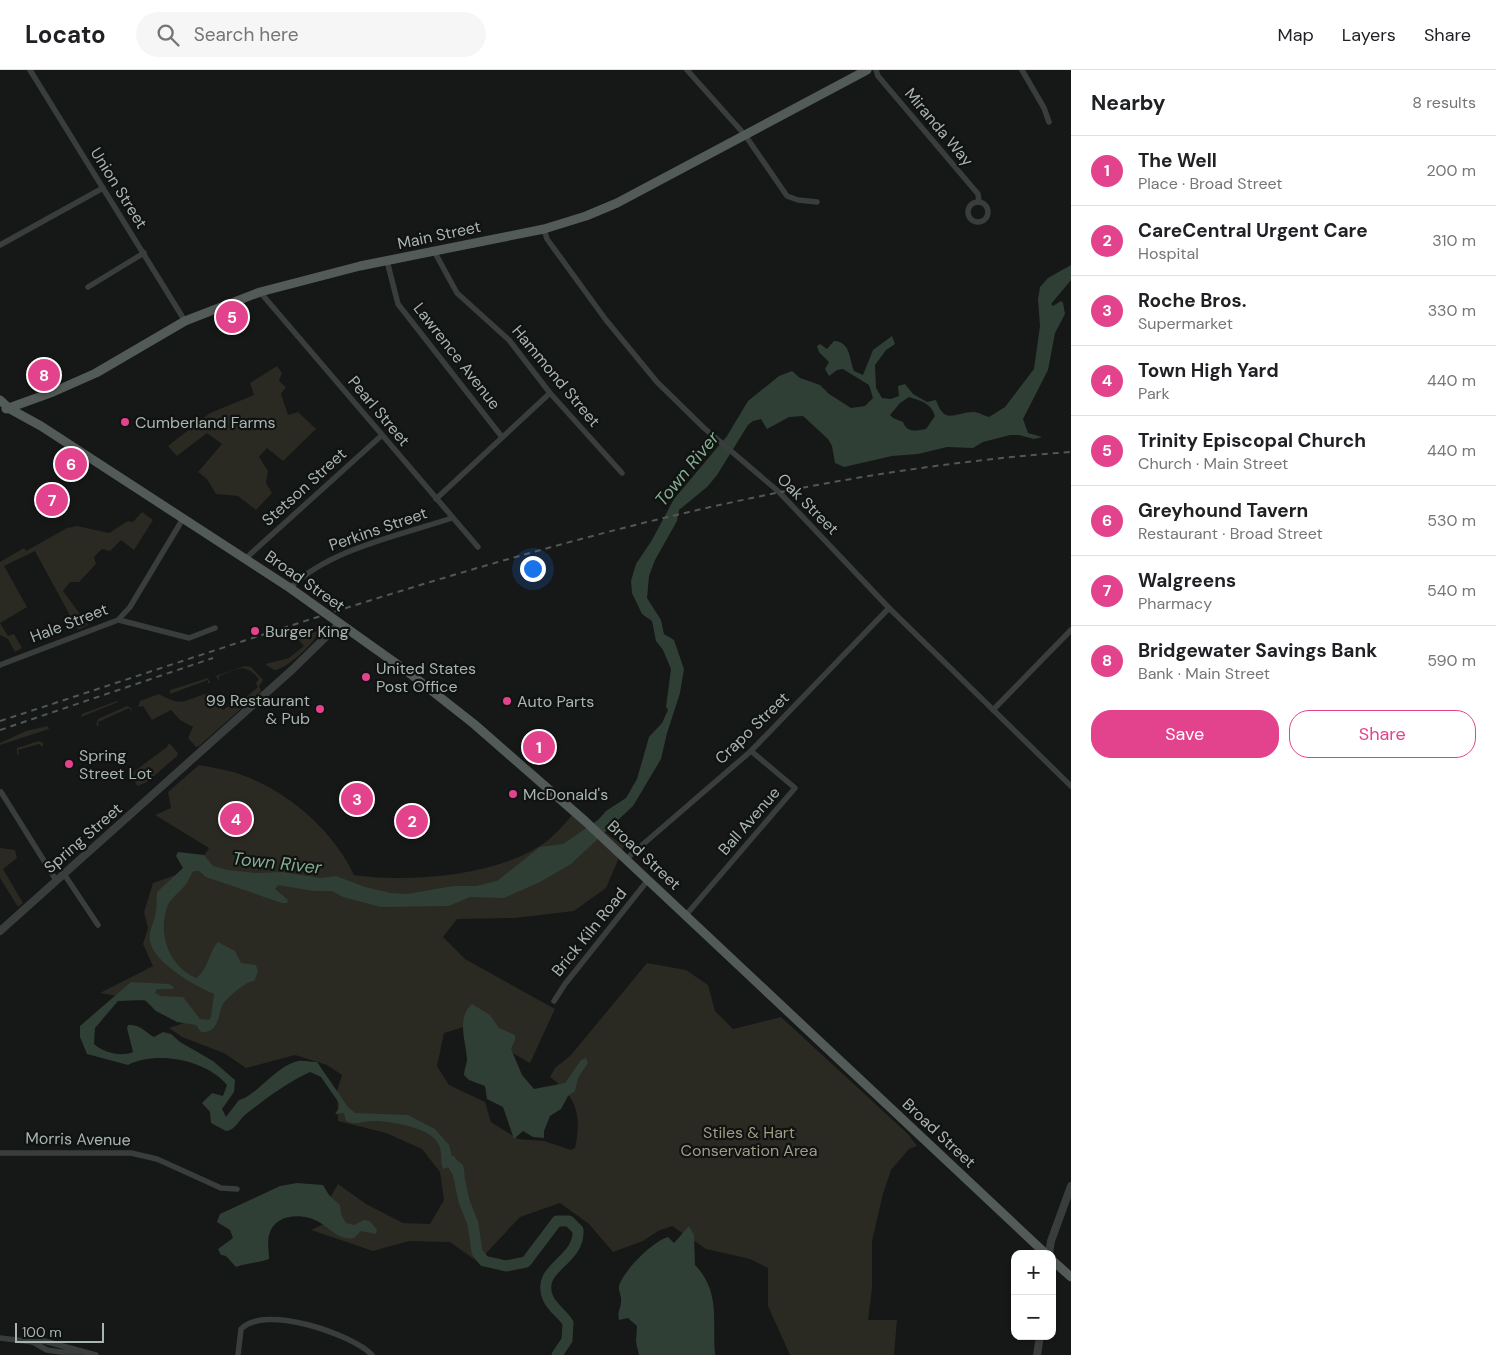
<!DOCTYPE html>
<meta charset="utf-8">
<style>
:root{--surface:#fff;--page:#f6f6f6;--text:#202124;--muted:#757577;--line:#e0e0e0;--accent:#e2438c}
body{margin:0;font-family:"DM Sans",sans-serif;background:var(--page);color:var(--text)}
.controls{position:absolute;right:15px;bottom:15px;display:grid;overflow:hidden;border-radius:10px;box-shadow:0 1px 4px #0004}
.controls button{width:45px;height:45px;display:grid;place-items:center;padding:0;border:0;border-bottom:1px solid var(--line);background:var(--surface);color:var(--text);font:25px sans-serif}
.scale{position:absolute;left:15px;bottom:12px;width:89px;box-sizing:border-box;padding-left:5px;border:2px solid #a9b6b0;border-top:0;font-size:14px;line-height:18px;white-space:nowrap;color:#a9b6b0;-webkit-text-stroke:4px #111212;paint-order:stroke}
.you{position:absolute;left:532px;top:498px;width:18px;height:18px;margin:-12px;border:4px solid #fff;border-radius:50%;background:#1a73e8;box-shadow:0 0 0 8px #1a73e833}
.badge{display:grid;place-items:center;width:32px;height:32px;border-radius:50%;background:var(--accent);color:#fff;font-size:16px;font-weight:700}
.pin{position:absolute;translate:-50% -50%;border:2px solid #fff;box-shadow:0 1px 5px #0006}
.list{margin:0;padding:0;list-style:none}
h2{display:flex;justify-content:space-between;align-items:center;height:65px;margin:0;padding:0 20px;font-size:21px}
h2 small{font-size:16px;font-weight:400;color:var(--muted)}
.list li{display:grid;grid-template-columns:32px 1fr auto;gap:15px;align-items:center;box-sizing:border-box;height:70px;padding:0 20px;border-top:1px solid var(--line)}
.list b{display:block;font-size:19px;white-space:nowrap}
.list p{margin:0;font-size:16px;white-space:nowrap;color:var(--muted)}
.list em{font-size:16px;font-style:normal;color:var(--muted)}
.actions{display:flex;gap:10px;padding:15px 20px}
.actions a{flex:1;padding:11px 0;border:1px solid var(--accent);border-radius:20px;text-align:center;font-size:18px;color:var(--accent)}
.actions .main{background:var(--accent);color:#fff}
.icon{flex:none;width:28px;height:28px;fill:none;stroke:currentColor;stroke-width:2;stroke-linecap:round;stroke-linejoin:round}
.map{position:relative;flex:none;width:1071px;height:1285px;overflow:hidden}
header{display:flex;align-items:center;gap:30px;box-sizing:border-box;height:70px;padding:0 25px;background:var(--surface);border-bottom:1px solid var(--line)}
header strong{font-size:24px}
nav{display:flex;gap:28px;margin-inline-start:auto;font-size:18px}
.search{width:350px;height:45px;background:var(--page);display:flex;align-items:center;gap:12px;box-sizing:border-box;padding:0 18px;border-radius:28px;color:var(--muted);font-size:19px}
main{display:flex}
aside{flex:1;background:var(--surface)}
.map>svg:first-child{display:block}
.green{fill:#2a2922}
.water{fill:#303f35;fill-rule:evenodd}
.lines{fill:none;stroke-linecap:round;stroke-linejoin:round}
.river{stroke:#303f35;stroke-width:11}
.minor{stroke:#393e3d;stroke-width:5.5}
.tertiary{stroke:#393e3d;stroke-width:8}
.primary{stroke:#535b58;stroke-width:9}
.rail{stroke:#505754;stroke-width:2;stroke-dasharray:6 5;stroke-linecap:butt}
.poi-dot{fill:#e2438c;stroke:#111212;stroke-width:2}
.labels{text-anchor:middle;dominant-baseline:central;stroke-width:4.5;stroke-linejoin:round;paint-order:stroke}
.street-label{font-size:16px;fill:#a9b6b0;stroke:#111212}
.poi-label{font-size:16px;fill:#a9b6b0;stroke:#111212;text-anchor:start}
.park-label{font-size:16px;fill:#a09e81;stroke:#111212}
.water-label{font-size:18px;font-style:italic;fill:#83ae92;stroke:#111212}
</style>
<header>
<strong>Locato</strong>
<div class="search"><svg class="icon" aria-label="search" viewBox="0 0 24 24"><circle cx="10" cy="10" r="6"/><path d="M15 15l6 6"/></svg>Search here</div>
<nav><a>Map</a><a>Layers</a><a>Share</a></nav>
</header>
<main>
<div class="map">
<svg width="1071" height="1285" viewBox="0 0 1071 1285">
<rect width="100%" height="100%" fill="#161717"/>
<g class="green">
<polygon points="277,296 282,303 279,311 286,317 281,324 288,345 298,342 316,359 283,391 267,378 259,387 268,401 266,413 272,423 256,440 238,426 216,424 207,409 198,402 222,374 207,363 177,386 168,376 210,343 254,325 250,313"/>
<polygon points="142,442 153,450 134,480 121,470 110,481 102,479 94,487 96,494 79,512 70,512 63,521 88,555 78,560 35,481 4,496 27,537 0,553 0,492 24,478 26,481 67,458 77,456 109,463 128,451 133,452"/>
<polygon points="0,553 8,566 14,564 22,578 15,582 8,569 0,565"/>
<path d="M317,561C320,570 284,601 274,600L265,594L289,588L304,576L298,569Z"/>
<path d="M245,596L251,597L263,610L259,616L261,621L199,676L196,677L188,668L193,657L180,650L171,640L152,650L143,636L138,637L140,631L159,624C182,637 183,631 208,623L223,640L229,636L232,639L258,617L256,613L259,609C245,592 238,599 219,606V611L216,606Z"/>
<polygon points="208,608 210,613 208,613 208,610 170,624 170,620"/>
<polygon points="117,631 118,632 81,647 82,644"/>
<polygon points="127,636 131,638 132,642 129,638 98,652 99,656 96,655 98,649"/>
<polygon points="48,656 49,659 0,675 0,673 26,661"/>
<polygon points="39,671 43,673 43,677 39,674 18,680 19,685 17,684 17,678"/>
<polygon points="169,673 178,683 177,686 147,712 137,716 132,703 167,677"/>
<path d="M199,695C210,697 222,699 233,702C283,717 332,758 354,805C408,813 501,806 547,771C557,763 567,751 576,741L624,776L606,818L574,841L515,848L457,849L443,867L465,889L555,939L530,993L497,974L473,954L444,963L437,996L449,1015L485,1032L491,1052L518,1069L544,1071L571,1080L575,1078C582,1046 577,1027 550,1007L555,998L571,985L647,893L686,900L708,915L715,941L733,959L781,947L908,1064L917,1076L909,1079L891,1100L883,1124L872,1171V1218L868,1250H897L894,1285H790L768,1236V1198L750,1189L706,1179L672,1156L658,1161L643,1171L613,1182L589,1154L560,1133L520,1147L478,1192L450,1172L409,1171L373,1181L311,1160L339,1147L331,1126L338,1114L366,1134L403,1153L430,1154L444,1130L440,1102L422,1079L386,1063L338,1051L337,1021L342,1005L327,995L295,985L246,998L224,983L182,967L169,958L184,953L163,934L100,923L153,896L143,874L148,858L144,842L153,813L196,798L209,778L155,745L171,738L168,722Z"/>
<polygon points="0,778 15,780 17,788 3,799 23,833 18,837 0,808"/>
</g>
<g class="water">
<path d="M1071,195V210L1051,234L1053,236L1061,231L1063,233L1065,244L1055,263L1048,300L1023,349L1028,363L1042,367L1034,369L1019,365H1010L983,372L973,378L947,377L918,384L892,386L844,397L835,393L832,376L828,369L803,346L789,347L767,359L761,349L753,351L748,355L717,405L707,417L679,440L677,451L655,490L649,506L647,528L661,550L664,564L674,570L684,599L680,623L667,663L661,689L633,736L571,794L540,812L504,828L470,827L449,836L381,837L343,827L332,821H313L278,815L275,819L288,830L287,833H282L206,807L199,801H194C190,805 189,810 186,814C181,821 171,828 168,835C157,862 168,896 196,908C208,901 209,881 218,872L235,881L241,893L256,895L258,902L254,911C246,911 228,927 223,934C217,945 220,963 201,962L196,955L177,952L156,941L145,930L118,931L95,958L94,974C104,983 122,987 133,982L127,958L128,955C142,955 143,961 154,967L163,962L171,964L180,972L213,991L235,1010L234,1022L222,1039L226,1047L239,1030C255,1027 276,996 298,991C303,990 312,992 317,992L348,1037L355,1043L408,1045L435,1059L449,1075L452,1086L463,1095L465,1105L449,1097L443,1099C440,1091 443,1082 438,1073C429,1057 390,1051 373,1051C362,1051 356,1056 346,1051L344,1043L335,1044L339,1038V1033L321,1007L310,1002C286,1013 267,1028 246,1044C239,1049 236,1060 226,1061L211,1053L210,1042L202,1033L212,1023L223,1026L227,1015C207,990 156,980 128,995L87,984L80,967V956L131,912L169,914L174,917L172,919H157L155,923L161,926L183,927L200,949L209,950L211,947L214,924C195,916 154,893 150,871C148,860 155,852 156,841C157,835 156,829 157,822L183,798L176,786L178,782L204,785L213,796L228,800L256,803L282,802L320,808L336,806L365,817L391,823L407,824L453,816H476L497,811L540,777L563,774L598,750L606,741L626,728L637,709L649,667L662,653L668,640L666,637L671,599L663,580L656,571L652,551L642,544L632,523L631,511L636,494L652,470L674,429L727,366L748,331L779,306L792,301L800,308L820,315L829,324L851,338L865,336L873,328L869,315L843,299L837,300L829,306L825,299L829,292L819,282L817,276L820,274L827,279L834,271C851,272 849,289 854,301L863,305L873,280L892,266L895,274L886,280L875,295L876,318L882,328L891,329L899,326L898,316L905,314L913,324L927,332L936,330C945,356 954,342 974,342C979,342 984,346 989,347L1005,337L1034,299L1040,256L1038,229L1040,217L1048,208ZM909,327C921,331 931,333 935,346L926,359C916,361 907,363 903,352L893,348L890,345L900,333Z"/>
<path d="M472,934L490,945L499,958L515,965V970L511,979L522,1005L534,1019L565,1013L581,990L586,988L588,993L578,1008L575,1021L568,1026L561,1039L550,1046L544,1061V1068L533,1067L523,1061L514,1069L503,1037L487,1029L485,1016L469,1010L464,1005C464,999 467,994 467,989C466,971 456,948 472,934Z"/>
<path d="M297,1113L323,1115L329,1125L340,1135L341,1144L346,1153L354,1155L364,1150L370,1151L377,1160L376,1164L361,1161L354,1168C339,1171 331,1159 319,1152C303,1143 275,1143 269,1165C267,1172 269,1181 269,1189C258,1193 247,1193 236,1197L226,1186L221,1185L218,1179L233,1168L230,1160L217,1152L220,1144L280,1116Z"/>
<path d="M689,1156L694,1165L695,1195C721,1222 712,1251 715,1285H639L636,1272L637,1256L628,1248L619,1250C617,1241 621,1239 621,1231C622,1226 618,1221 619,1216C623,1201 653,1171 668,1167L674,1173Z"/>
</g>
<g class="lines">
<path class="river" d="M451,1091L458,1103L464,1131L473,1154L477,1182L484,1191L506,1196L526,1192L557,1151H569L578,1160C580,1192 535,1197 548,1228C552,1238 563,1244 568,1253L567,1270L557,1285"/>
<g class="minor">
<polyline points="30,0 185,251"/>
<polyline points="687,0 745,65 787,126 798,130 817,132"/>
<polyline points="876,0 878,6 978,124 979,132"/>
<polyline points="1022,0 1044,38 1049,52"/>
<circle cx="978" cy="142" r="10"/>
<polyline points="544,159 547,169 606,250 657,312 704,358 779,422 889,538 1071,716"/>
<polyline points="0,175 103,118"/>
<polyline points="434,181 457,223 509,270 550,323 622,403"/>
<polyline points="387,191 398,234 502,367"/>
<polyline points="88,217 144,183"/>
<polyline points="260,222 478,477"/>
<polyline points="436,429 550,323"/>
<polyline points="246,488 381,366"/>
<path d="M290,518C329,479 401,465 452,448"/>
<polyline points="119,550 189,568 215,558"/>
<polyline points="0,595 118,550 130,537 184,447"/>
<polyline points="993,640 1071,560"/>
<polyline points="1,722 56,810"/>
<polyline points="626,789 751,681 889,538"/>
<polyline points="64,804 98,855"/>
<polyline points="686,845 795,718 751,681"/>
<polyline points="554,931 565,914 648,810"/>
<polyline points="0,1083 131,1083 157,1089 221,1118 237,1119"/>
<polyline points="0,1268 33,1272 47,1280 61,1282 83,1282"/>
<polyline points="33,1272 44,1271 96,1285"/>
<path d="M238,1285L241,1259C264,1234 352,1264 372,1285"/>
</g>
<g class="tertiary">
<polyline points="0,861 293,599 340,553"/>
<polyline points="1049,1184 1051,1171 1071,1116"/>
<polyline points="1037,1285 1040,1266"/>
</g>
<g class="primary">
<polyline points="0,330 10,339 41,356 290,518 408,602 474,654 585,751 1046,1184"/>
<polyline points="6,339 53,322 96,303 185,251 260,222 360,196 544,159 586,146 617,133 867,0"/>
<polyline points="1052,1190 1071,1207"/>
</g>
<g class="rail">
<path d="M0,651C351,537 700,408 1071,382"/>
<polyline points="0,660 213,588"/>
</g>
</g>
<g class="poi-dot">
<circle cx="125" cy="352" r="5"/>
<circle cx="255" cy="561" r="5"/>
<circle cx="366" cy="607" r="5"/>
<circle cx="507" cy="631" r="5"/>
<circle cx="320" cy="639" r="5"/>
<circle cx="69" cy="694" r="5"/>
<circle cx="513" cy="724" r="5"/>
</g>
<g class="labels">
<g class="street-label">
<text transform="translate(939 57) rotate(50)">Miranda Way</text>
<text transform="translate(119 118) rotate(58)">Union Street</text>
<text transform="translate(439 165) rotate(-12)">Main Street</text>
<text transform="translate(457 286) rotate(52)">Lawrence Avenue</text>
<text transform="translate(556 306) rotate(50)">Hammond Street</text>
<text transform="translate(379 341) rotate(50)">Pearl Street</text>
<text transform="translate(304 417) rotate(-42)">Stetson Street</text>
<text transform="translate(808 434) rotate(45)">Oak Street</text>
<text transform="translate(378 459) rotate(-19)">Perkins Street</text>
<text transform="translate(305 511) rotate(35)">Broad Street</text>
<text transform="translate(69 553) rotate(-21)">Hale Street</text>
<text transform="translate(752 658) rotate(-44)">Crapo Street</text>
<text transform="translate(749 751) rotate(-49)">Ball Avenue</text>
<text transform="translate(83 768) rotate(-41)">Spring Street</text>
<text transform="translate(644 785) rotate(43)">Broad Street</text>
<text transform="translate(589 862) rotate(-51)">Brick Kiln Road</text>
<text transform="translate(939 1063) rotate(43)">Broad Street</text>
<text transform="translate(78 1069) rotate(1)">Morris Avenue</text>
</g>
<g class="poi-label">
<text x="135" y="352">Cumberland Farms</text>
<text x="265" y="561">Burger King</text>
<text x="376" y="598">United States<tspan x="376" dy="18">Post Office</tspan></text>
<text x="310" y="630" text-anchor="end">99 Restaurant<tspan x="310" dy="18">&amp; Pub</tspan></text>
<text x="517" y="631">Auto Parts</text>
<text x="79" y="685">Spring<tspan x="79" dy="18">Street Lot</tspan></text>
<text x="523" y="724">McDonald's</text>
</g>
<g class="park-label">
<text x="749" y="1062">Stiles &amp; Hart<tspan x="749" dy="18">Conservation Area</tspan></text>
</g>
<g class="water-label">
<text transform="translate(687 399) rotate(-51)">Town River</text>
<text transform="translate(277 793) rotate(6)">Town River</text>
</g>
</g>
</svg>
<div class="controls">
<button>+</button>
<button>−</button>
</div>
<div class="scale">100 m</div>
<div class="you"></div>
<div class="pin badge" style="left:539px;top:677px">1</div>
<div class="pin badge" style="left:412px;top:751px">2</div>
<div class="pin badge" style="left:357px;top:729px">3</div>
<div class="pin badge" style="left:236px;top:749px">4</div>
<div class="pin badge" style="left:232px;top:247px">5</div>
<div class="pin badge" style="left:71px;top:394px">6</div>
<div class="pin badge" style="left:52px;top:430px">7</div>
<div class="pin badge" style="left:44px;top:305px">8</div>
</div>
<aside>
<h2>Nearby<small>8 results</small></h2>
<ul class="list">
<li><span class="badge">1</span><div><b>The Well</b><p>Place · Broad Street</p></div><em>200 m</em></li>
<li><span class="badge">2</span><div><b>CareCentral Urgent Care</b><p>Hospital</p></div><em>310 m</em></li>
<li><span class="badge">3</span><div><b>Roche Bros.</b><p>Supermarket</p></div><em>330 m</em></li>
<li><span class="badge">4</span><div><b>Town High Yard</b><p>Park</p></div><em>440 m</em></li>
<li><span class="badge">5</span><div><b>Trinity Episcopal Church</b><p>Church · Main Street</p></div><em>440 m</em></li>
<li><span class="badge">6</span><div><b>Greyhound Tavern</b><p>Restaurant · Broad Street</p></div><em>530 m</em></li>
<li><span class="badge">7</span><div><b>Walgreens</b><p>Pharmacy</p></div><em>540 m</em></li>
<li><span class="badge">8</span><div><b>Bridgewater Savings Bank</b><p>Bank · Main Street</p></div><em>590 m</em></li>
</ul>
<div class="actions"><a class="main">Save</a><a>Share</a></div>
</aside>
</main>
